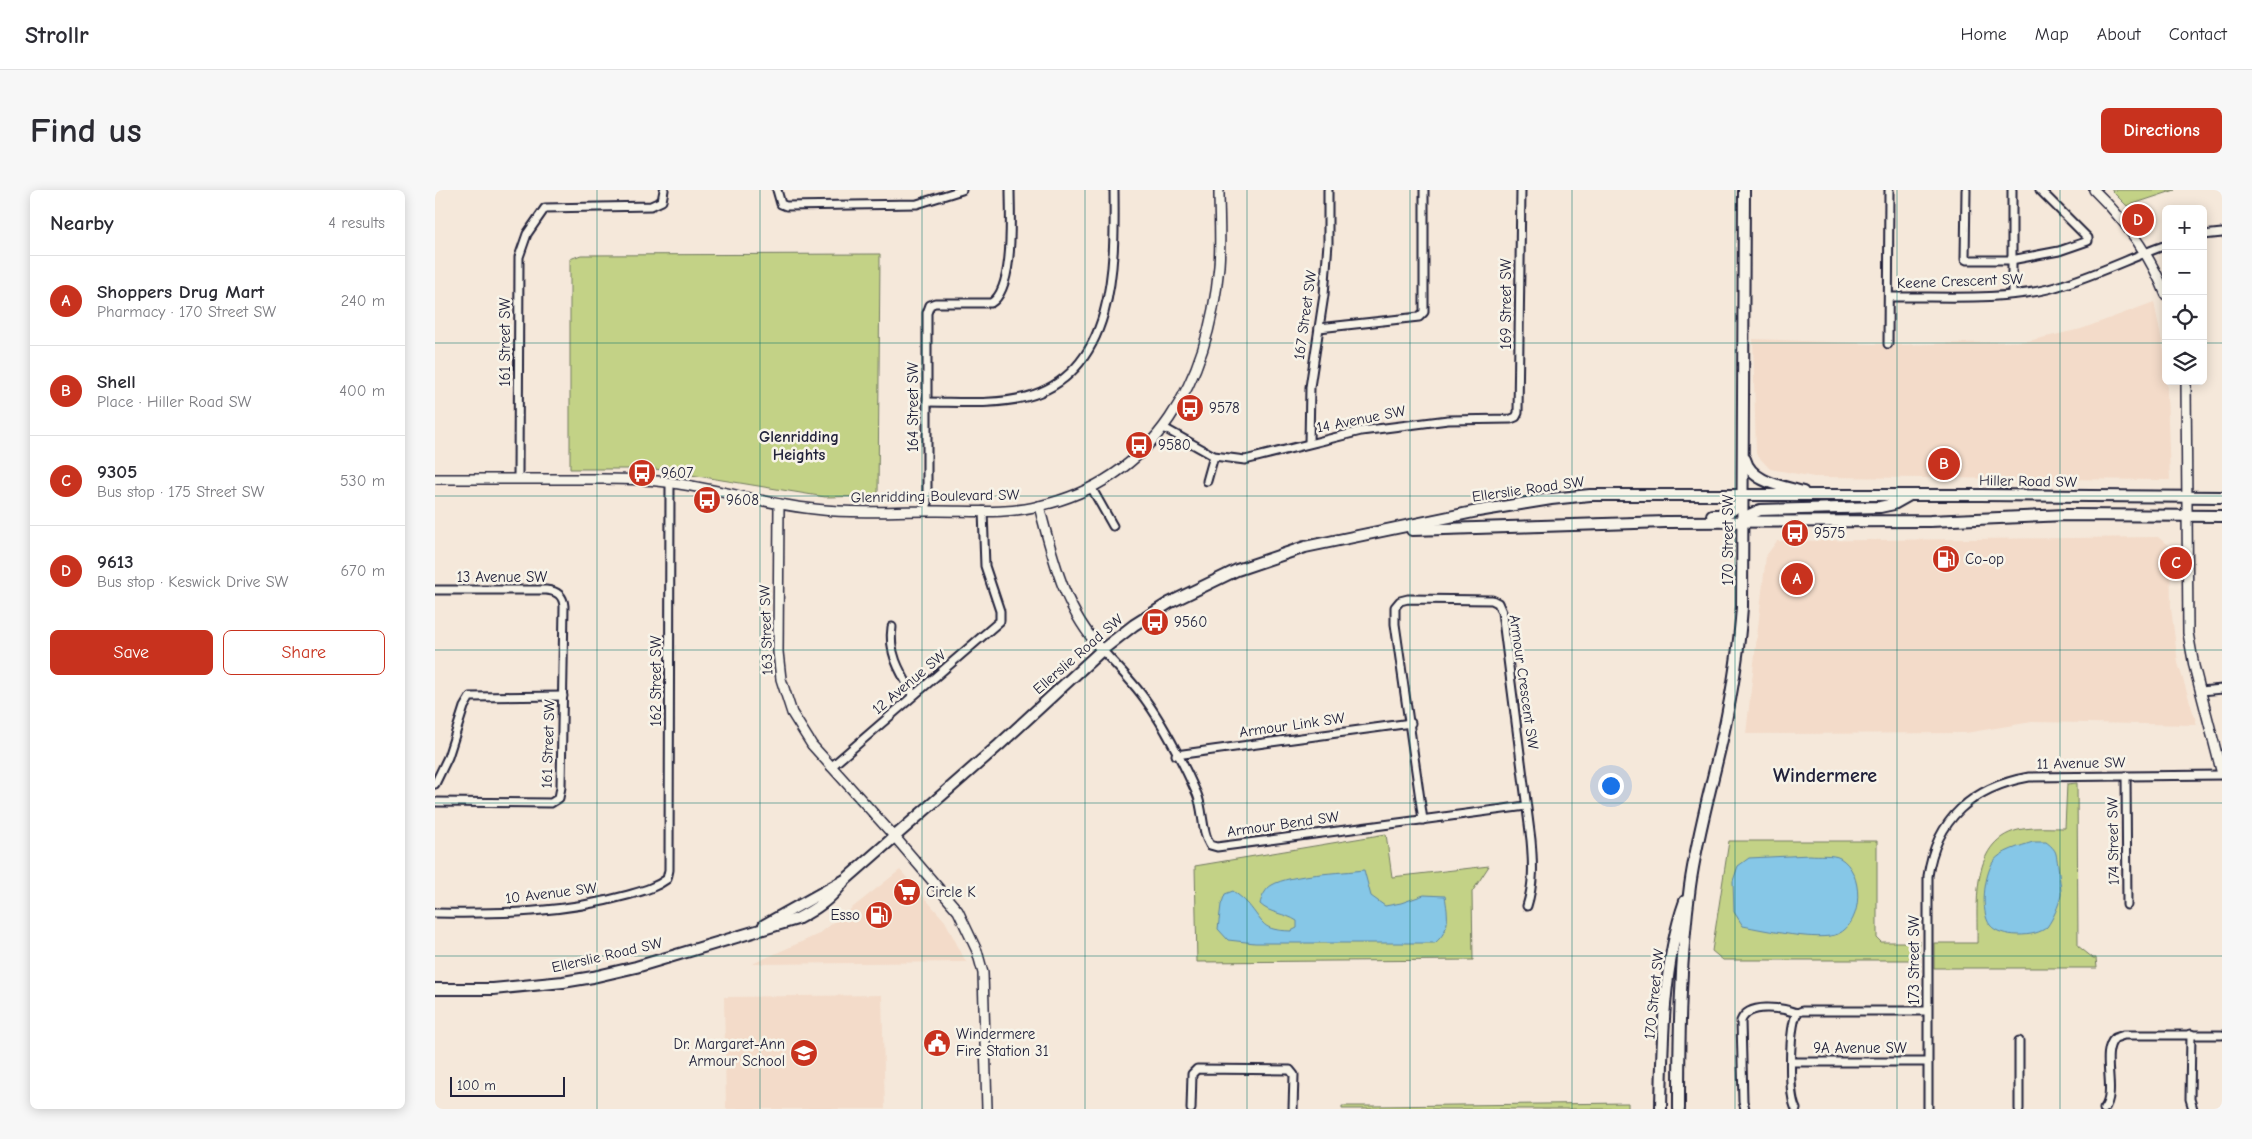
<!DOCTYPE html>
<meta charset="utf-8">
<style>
:root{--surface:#fff;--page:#f7f7f7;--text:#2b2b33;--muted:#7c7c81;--line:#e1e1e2;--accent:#c8321e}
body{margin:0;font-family:"Comic Neue",sans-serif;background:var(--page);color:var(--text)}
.controls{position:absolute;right:15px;top:15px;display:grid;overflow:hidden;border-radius:8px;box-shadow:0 2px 12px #0003}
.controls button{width:45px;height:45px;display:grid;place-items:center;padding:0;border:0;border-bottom:1px solid var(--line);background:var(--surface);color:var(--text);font:25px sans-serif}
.scale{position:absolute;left:15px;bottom:12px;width:115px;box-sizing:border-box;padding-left:5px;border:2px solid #22223b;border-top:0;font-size:14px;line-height:18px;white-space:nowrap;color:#22223b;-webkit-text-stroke:4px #f7f3e8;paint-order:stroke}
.you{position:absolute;left:1175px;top:595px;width:18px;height:18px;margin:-12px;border:4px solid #fff;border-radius:50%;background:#1a73e8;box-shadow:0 0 0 8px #1a73e833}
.badge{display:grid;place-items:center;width:32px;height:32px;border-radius:50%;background:var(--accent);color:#fff;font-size:16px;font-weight:700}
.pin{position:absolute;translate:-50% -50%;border:2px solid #fff;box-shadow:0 1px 5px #0006}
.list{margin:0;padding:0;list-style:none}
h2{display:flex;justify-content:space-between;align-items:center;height:65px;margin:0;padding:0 20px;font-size:21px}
h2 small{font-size:16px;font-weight:400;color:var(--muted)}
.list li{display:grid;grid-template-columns:32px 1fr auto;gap:15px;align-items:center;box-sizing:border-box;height:90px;padding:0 20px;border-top:1px solid var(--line)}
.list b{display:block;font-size:19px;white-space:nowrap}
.list p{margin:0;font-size:16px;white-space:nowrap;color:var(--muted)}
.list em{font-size:16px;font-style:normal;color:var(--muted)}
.actions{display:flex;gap:10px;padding:15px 20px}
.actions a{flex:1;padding:11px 0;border:1px solid var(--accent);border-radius:8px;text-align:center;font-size:18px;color:var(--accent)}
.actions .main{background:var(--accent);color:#fff}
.icon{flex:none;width:28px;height:28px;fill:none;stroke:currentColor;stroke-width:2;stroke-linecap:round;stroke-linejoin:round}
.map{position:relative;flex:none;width:1787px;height:919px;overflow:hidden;border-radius:8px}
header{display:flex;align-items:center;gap:30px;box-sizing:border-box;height:70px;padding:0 25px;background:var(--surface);border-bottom:1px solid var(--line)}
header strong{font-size:24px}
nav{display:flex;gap:28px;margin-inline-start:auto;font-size:18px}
.intro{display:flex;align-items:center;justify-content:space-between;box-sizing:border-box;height:120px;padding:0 30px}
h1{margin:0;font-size:35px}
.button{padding:12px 22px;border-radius:8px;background:var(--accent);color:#fff;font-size:18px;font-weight:700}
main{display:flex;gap:30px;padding:0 30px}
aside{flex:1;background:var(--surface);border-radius:8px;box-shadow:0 2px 12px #0003}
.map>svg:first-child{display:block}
.built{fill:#f3dbc9}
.green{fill:#c3d286;stroke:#727a60}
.water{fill:#86c7e7;stroke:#5e85a2}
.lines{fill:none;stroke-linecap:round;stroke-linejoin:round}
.minor-casing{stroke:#22223b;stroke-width:11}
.tertiary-casing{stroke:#22223b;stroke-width:12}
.secondary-casing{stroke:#22223b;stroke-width:14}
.minor{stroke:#f7f3e8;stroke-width:7}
.tertiary{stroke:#f7f3e8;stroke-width:9}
.secondary{stroke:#f7f3e8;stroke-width:10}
.grid{fill:none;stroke:#0f766e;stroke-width:1;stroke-opacity:0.55}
.labels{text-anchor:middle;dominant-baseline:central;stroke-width:5;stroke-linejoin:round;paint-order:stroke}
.street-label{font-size:15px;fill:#22223b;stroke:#f7f3e8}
.poi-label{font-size:15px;fill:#22223b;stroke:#f7f3e8;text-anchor:start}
.neighbourhood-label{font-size:16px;font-weight:bold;fill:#22223b;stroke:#f7f3e8}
.district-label{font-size:20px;font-weight:bold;fill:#22223b;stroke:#f7f3e8}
</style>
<header>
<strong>Strollr</strong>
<nav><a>Home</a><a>Map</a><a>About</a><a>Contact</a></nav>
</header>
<div class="intro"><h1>Find us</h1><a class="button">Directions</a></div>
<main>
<aside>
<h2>Nearby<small>4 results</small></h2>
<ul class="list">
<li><span class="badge">A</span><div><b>Shoppers Drug Mart</b><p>Pharmacy · 170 Street SW</p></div><em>240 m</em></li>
<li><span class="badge">B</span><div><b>Shell</b><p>Place · Hiller Road SW</p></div><em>400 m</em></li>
<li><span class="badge">C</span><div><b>9305</b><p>Bus stop · 175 Street SW</p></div><em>530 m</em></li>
<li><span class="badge">D</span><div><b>9613</b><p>Bus stop · Keswick Drive SW</p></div><em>670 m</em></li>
</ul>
<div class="actions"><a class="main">Save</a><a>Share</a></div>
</aside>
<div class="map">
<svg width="1787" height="919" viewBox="0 0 1787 919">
<rect width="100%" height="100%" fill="#f5e8da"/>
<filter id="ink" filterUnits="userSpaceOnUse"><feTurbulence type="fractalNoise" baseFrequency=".02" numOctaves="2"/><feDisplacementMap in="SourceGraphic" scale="10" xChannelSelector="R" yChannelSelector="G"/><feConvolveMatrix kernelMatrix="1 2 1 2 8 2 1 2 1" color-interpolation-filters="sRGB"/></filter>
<g filter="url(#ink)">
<g class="built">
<polygon points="1719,112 1731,172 1735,290 1379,287 1335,279 1321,264 1318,149 1463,155 1593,151 1646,139"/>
<polygon points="1723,347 1735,357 1736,418 1743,473 1762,535 1597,532 1531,543 1311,544 1331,366 1342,351"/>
<polygon points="465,680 510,731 531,772 317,774 384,744"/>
<polygon points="447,805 450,919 291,919 289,807"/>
</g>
<g class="green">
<polygon points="1676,0 1740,0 1692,16"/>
<polygon points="445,64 443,306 390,307 220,279 135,279 135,69 146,65"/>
<path d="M1642,593L1643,756L1658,768H1661L1662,778H1499V753H1542C1543,713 1534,648 1588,639C1601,637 1617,638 1630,638L1632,594Z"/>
<polygon points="951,644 957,687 1054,676 1037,702 1038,770 762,772 760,676"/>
<polygon points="1294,651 1442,651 1442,748 1446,752 1485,752 1483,770 1288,770 1277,761"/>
<polygon points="1193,913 1193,919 907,919 907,916 939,916"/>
</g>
<g class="water">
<path d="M1598,652H1611C1615,655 1620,659 1621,664C1622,668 1627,702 1626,705C1624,715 1618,729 1612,737C1601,748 1565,748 1555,735C1545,722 1549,686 1558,672C1565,661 1586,656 1598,652Z"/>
<path d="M1375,665C1384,666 1398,664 1405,668C1429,682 1429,732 1403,744C1384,752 1329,740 1308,736L1299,722L1298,691L1303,676L1314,668Z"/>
<path d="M929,680L936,706L950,716L966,713L989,705L1010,706C1013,726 1016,739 1000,753H820L793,750L783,739L786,715L790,704L798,701C803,705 809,709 813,714C830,734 826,740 856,741L862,738V731C850,723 835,724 825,714C826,708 831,698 837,695C856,684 906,683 929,680Z"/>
</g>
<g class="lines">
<g class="minor-casing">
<g id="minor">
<polyline points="342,0 346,14 351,16 482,14 527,0"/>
<polyline points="1531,0 1530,69 1532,70 1576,70 1624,61 1653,51 1653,48 1605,0"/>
<polyline points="1577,0 1577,104"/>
<polyline points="1768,45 1787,43"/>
<path d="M1454,107C1506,106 1562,111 1613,99C1653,89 1692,69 1731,55"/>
<polyline points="884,138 984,127 989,122 989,0"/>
<polyline points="1453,154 1454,0"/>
<path d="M492,212C525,212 559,215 591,207C681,183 680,74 679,0"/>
<polyline points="729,238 779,266 810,270 926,241 1013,230 1076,229 1081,227 1083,223 1086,0"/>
<polyline points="874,253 875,197 889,105 893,53 893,0"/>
<polyline points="83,289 84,67 92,44 110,18 216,16 227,11 229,0"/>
<polyline points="772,291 779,266"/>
<polyline points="656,297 678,336"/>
<path d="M492,321V123L495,115L500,113H556C580,99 575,25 575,0"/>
<path d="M0,400H111C122,401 128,405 129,416L126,597L124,608L116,613L0,612"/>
<path d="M457,437C453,463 465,482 478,504"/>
<path d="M667,460C682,476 700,494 712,512C732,540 748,573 762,604C769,621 766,641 775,655L782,657L1091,616"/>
<polyline points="1766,501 1787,499"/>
<polyline points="741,565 976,533"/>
<polyline points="396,577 565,431 565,421 550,376 548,321"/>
<polyline points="1691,586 1692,715"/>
<polyline points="0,594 13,567 29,517 35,507 128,506"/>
<path d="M988,630L960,434V417L965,411L973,409L1057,410L1063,413L1067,422L1096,650C1098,673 1099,694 1092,716"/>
<path d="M0,723C66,724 129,723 193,705C207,701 220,698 232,689L234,680L235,292"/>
<polyline points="1362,823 1367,821 1492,821"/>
<polyline points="1756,844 1755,909 1758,919"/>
<polyline points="1584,851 1584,919"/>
<polyline points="1357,872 1492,872"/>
<polyline points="756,919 757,884 762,879 855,880 859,885 858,919"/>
<path d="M1310,919L1308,911L1306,831C1313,812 1347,818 1362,823"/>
<path d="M1361,919C1353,905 1354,836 1362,823"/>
<path d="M1493,919V686C1501,629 1538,597 1594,587L1787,585"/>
<path d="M1669,919C1683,902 1664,863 1680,848L1689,845H1787"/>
</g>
</g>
<g class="tertiary-casing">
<g id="tertiary">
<path d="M1659,0C1690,30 1715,65 1731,105"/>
<polyline points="1751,191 1753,443 1759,476 1787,584"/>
<path d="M0,289C47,289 94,289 142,289C168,289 196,288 222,291C273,296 321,312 371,318C412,324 452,321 493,321C529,320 568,325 604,316C722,289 774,189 784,76C786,51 784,25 784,0"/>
<polyline points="344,314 343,462 346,489 357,523 377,555 459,646 523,721 542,761 548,783 552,919"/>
<path d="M604,316C618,368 629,420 667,460"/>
</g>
</g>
<g class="secondary-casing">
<g id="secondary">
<path d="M1310,269C1316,293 1349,296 1368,302"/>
<path d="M1277,325C1294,325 1300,321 1308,306"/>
<polyline points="1309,332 1312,326 1325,320 1445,317 1459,314 1475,305"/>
<polyline points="977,340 1231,332 1495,331 1631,325 1787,326"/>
<polyline points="329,735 408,691"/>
<path d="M0,799H58L128,792L158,787L201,777L362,729C381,719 396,709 409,691L564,555L667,460L699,435L734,413L802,380L870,357L1043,321L1116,309L1155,305H1545L1787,307"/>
<path d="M1226,919C1227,854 1228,772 1250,711"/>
<path d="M1244,919C1244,845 1245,770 1255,696C1262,645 1277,595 1288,545C1297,503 1304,460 1307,417L1309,0"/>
</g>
</g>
<use href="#minor" class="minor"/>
<use href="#tertiary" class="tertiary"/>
<use href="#secondary" class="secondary"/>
</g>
</g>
<path class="grid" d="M162,0V919M325,0V919M487,0V919M650,0V919M812,0V919M975,0V919M1137,0V919M1300,0V919M1462,0V919M1625,0V919M0,153H1731M1768,153H1787M0,306H1787M0,460H1787M0,613H1787M0,766H1787"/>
<defs>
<g id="bus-disc" transform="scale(1.4375)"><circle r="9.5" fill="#c8321e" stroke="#f7f3e8"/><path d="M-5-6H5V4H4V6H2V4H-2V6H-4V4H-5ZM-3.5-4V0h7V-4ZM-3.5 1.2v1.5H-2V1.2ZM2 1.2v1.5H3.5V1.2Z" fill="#fff"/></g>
<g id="fuel-disc" transform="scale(1.4375)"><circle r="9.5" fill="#c8321e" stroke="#f7f3e8"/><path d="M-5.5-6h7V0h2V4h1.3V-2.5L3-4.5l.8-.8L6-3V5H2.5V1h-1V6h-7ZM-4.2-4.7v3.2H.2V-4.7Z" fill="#fff"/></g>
<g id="supermarket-disc" transform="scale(1.4375)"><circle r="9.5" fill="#c8321e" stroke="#f7f3e8"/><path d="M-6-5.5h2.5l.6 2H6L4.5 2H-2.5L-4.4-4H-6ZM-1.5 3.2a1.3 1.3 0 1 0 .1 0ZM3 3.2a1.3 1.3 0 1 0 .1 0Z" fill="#fff"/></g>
<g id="civic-disc" transform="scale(1.4375)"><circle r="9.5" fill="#c8321e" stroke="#f7f3e8"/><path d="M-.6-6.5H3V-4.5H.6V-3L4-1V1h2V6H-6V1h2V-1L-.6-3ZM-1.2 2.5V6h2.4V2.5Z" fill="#fff"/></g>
<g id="school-disc" transform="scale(1.4375)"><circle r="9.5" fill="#c8321e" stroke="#f7f3e8"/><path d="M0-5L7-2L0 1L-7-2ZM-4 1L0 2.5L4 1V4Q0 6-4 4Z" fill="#fff"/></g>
</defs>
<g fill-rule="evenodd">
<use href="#bus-disc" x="755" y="218"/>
<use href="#bus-disc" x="704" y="255"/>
<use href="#bus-disc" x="207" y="283"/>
<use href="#bus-disc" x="272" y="310"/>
<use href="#bus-disc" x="1360" y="343"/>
<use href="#fuel-disc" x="1511" y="369"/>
<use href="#bus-disc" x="720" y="432"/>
<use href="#supermarket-disc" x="472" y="702"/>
<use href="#fuel-disc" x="444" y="725"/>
<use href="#civic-disc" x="502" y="853"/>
<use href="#school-disc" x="369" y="863"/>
</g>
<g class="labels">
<g class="street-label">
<text transform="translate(1525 91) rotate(-2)">Keene Crescent SW</text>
<text transform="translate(1071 114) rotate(-90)">169 Street SW</text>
<text transform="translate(870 125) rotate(-82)">167 Street SW</text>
<text transform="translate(70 152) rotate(-90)">161 Street SW</text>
<text transform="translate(478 217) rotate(-90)">164 Street SW</text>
<text transform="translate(926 229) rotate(-11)">14 Avenue SW</text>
<text transform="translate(1593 291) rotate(1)">Hiller Road SW</text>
<text transform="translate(1093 299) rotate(-8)">Ellerslie Road SW</text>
<text transform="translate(500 306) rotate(-1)">Glenridding Boulevard SW</text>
<text transform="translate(1293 350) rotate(-90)">170 Street SW</text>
<text x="67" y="387">13 Avenue SW</text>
<text transform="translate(331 440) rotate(-92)">163 Street SW</text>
<text transform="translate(643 464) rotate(-41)">Ellerslie Road SW</text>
<text transform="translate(221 491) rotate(-90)">162 Street SW</text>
<text transform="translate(474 492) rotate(-40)">12 Avenue SW</text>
<text transform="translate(1089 492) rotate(82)">Armour Crescent SW</text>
<text transform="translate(857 535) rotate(-8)">Armour Link SW</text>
<text transform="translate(113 554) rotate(-88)">161 Street SW</text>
<text transform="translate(1646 573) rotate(-1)">11 Avenue SW</text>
<text transform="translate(848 634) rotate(-8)">Armour Bend SW</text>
<text transform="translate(1678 651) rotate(-91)">174 Street SW</text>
<text transform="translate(116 703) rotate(-7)">10 Avenue SW</text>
<text transform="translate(172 765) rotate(-13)">Ellerslie Road SW</text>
<text transform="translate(1479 770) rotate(-90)">173 Street SW</text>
<text transform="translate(1219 804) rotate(-84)">170 Street SW</text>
<text x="1425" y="858">9A Avenue SW</text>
</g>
<g class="poi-label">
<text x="774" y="218">9578</text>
<text x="723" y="255">9580</text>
<text x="226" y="283">9607</text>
<text x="291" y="310">9608</text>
<text x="1379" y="343">9575</text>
<text x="1530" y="369">Co-op</text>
<text x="739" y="432">9560</text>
<text x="491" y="702">Circle K</text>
<text x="425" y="725" text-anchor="end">Esso</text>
<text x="521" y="844">Windermere<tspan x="521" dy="17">Fire Station 31</tspan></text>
<text x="350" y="854" text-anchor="end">Dr. Margaret-Ann<tspan x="350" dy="17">Armour School</tspan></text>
</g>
<g class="neighbourhood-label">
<text x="364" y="247">Glenridding<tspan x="364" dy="18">Heights</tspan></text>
</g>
<g class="district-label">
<text x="1390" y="585">Windermere</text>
</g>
</g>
</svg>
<div class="controls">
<button>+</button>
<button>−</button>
<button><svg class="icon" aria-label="locate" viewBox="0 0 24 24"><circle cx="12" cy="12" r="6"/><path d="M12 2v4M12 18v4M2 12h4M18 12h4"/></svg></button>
<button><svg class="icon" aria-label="layers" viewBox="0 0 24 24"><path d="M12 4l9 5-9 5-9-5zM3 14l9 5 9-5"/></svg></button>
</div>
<div class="scale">100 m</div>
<div class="you"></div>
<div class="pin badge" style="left:1362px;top:389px">A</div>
<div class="pin badge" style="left:1509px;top:274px">B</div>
<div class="pin badge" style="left:1741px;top:373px">C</div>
<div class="pin badge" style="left:1703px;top:30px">D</div>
</div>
</main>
